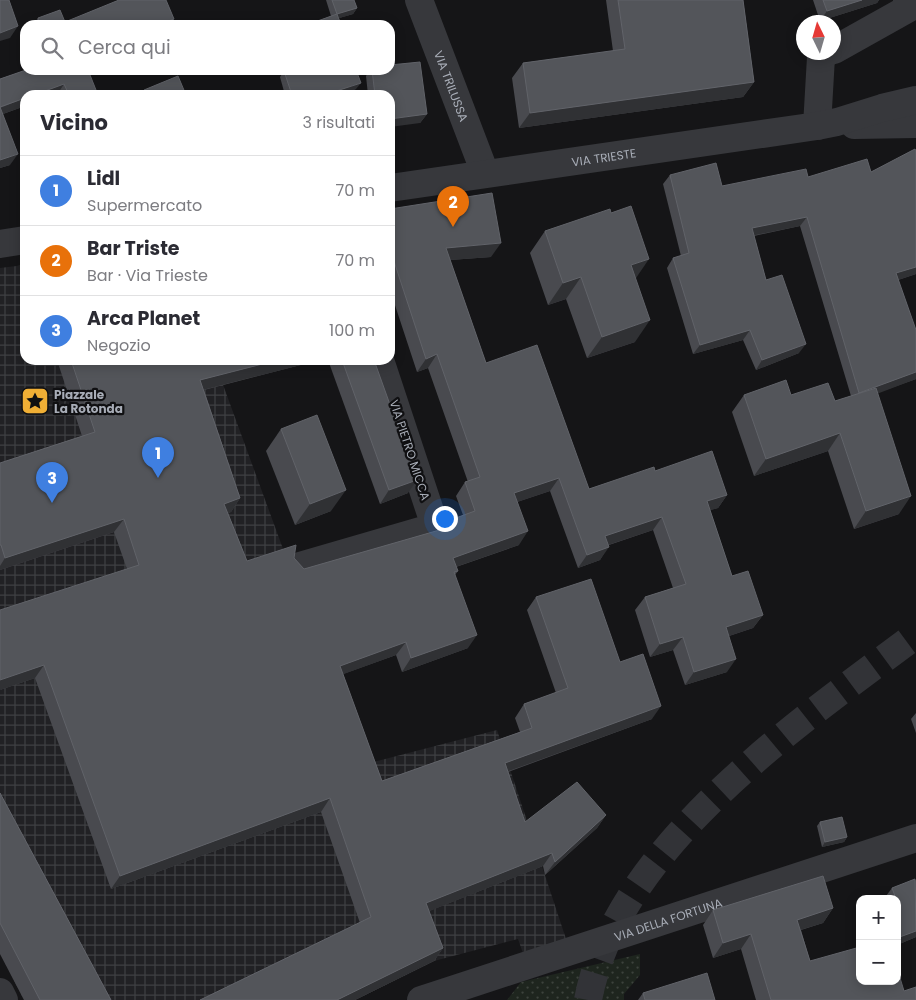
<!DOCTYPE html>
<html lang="it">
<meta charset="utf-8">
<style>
:root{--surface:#fff;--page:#f2f2f3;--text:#2b2b33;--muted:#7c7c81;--line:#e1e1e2;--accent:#846634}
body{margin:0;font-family:Poppins,sans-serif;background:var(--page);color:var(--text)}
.controls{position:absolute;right:15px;bottom:15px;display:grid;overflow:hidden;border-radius:10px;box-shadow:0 2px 12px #0003}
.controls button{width:45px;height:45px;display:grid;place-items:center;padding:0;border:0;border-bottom:1px solid var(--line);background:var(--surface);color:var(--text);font:25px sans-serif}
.compass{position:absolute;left:796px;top:15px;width:45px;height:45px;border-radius:50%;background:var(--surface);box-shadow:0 2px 12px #0003;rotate:355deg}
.you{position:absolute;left:444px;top:518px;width:18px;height:18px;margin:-12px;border:4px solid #fff;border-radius:50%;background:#1a73e8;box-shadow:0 0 0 8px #1a73e833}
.badge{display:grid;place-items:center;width:32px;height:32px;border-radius:50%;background:var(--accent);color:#fff;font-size:16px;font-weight:700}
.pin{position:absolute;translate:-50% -41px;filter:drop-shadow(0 1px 2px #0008)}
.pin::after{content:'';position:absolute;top:26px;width:18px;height:15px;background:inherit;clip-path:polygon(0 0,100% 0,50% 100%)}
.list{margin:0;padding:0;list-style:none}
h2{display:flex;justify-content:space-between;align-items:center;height:65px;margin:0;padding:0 20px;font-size:21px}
h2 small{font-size:16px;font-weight:400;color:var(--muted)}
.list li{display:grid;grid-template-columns:32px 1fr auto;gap:15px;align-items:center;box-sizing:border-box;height:70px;padding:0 20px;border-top:1px solid var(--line)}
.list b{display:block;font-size:19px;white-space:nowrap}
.list p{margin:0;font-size:16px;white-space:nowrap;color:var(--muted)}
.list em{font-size:16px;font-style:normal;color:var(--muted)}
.icon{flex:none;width:28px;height:28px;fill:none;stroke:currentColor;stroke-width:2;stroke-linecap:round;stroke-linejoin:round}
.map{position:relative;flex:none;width:916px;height:1000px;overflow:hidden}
.search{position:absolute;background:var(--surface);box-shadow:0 2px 12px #0003;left:20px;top:20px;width:375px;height:55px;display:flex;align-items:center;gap:12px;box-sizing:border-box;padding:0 18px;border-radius:15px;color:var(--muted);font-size:19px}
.panel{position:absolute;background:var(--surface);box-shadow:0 2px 12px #0003;left:20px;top:90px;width:375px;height:275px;border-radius:15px}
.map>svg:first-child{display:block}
.industrial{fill:url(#industrial-grid)}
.green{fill:url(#green-dots)}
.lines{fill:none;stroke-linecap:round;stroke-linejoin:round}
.major-tunnel{stroke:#323337;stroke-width:28;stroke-dasharray:28 14;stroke-linecap:butt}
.minor{stroke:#37383c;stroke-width:28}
.wall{fill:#494a4f}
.shaded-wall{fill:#303134}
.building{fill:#53555a;stroke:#616369}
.labels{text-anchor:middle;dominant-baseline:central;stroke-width:4.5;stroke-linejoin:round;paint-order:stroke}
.street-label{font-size:12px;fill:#a8adb7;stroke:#101012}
.poi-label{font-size:12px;font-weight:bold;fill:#a8adb7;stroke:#101012;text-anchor:start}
</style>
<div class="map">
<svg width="916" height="1000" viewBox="0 0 916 1000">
<defs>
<pattern id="industrial-grid" width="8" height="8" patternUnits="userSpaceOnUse" patternTransform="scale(1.25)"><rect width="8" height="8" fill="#212124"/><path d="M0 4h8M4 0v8" fill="none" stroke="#3e3f42"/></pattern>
<pattern id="green-dots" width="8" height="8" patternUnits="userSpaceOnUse" patternTransform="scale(1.25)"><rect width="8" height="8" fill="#1e251e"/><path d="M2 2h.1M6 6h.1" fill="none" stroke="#3c423c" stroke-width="1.8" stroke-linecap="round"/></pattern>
</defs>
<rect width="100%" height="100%" fill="#151517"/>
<polygon class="industrial" points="25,265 25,360 214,360 362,765 497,730 567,942 524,956 518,939 434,961 355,1000 24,1000 0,953 0,268"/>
<polygon class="green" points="640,954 640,975 624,994 624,1000 507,1000 521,982"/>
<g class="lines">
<path class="major-tunnel" d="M588,1000C616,848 799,722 916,635"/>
<g class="minor">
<path id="s1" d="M419,0L485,173"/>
<polyline points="834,50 909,8 907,0"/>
<polyline points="854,125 916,124"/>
<polyline points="817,126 821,57 828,52"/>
<path id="s2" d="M390,188L817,126L837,122L882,108L916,100"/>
<polyline points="0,244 25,240"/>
<polyline points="300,566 424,530 430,525 432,517 380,360"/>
<polyline points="0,992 4,1000"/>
<path id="s3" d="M421,1000L916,838"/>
</g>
</g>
<g class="wall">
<polygon points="326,0 354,0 357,8 353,14 339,18 341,25 310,25 312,23 331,16"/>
<polygon points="606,0 743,0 754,82 743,97 519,128 512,78 523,63 613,51"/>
<polygon points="813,0 879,0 877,3 820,21"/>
<polygon points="38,18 65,22 174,19 169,25 33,25"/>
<polygon points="26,70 98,95 25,95 25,106 3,114 10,165 0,168 0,79"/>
<polygon points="370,70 390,70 427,114 420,123 390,95 368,95 366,76"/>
<polygon points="284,71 356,89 338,95 285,95 280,77"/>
<polygon points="144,90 186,95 140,95"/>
<polygon points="916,151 916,274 898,280 916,330 916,379 877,393 899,514 854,529 828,451 754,476 732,412 744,395 791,395 835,401 851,396 800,226 754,236 766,280 799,353 756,370 743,340 693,354 667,268 673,258 681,256 663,184 670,175 722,186 808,177 871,172"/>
<polygon points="390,209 491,257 450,260 486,363 589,489 655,471 727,495 718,508 710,510 732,576 763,615 753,628 729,636 727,672 685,685 673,650 650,657 635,610 645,597 673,588 653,530 609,545 600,560 578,568 550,491 517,502 519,545 456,567 458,571 455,575 468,648 402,672 396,655 343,674 382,781 520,732 515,718 524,704 556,693 527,610 536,597 620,662 652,719 508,772 525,822 606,815 597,828 545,875 543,866 429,911 443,948 434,961 355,1000 200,1000 360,923 321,812 111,889 35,678 0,690 127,569 114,532 0,570 0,463 82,436 57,360 320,360 204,390 240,498 231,512 228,513 247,561 294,558 304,569 443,529 463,515 456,496 465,482 468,482 428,368 417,372 390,290"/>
<polygon points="545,231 635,342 587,358 566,299 548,305 530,253"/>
<polygon points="328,360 374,360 408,493 380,504"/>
<polygon points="281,429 331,511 295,525 266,451"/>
<polygon points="916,713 916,733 911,719"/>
<polygon points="0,793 111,1000 24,1000 0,954"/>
<polygon points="820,822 847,837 844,842 822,847 817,826"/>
<polygon points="916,880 916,937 897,945 897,899 887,899 886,896 892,888"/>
<polygon points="833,908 823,923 801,930 810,961 904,991 916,1000 756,1000 741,949 713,958 703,925 713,910"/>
<polygon points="643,993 715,1000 638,1000"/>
</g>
<g class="shaded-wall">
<polygon points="862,0 879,0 877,3 820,21 827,11"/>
<polygon points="357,8 353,14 333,20 337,14"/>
<polygon points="174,19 169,25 158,25"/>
<polygon points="18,26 10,38 0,41 0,33"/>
<polygon points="754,82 743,97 519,128 530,113"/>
<polygon points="361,83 356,89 338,95 324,95"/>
<polygon points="64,84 57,95 34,95"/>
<polygon points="25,98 25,106 0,115 0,108"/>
<polygon points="427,114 420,123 390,127 390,119"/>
<polygon points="18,154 10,165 0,168 0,160"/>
<polygon points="807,217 800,226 746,237 752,228"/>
<polygon points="501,243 491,257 437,261 446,248"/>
<polygon points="649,259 634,281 631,265"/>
<polygon points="916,267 916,274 889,283 896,273"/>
<polygon points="581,277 566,299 548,305 563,283"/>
<polygon points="650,320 635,342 587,358 602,337"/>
<polygon points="750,330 743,340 693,354 700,345"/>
<polygon points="806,344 799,353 756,370 762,360"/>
<polygon points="437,354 428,368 417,372 426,359"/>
<polygon points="278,360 320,360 191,393 200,380"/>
<polygon points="916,372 916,379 853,403 859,393"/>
<polygon points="840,433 828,451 754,476 766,459"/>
<polygon points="559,478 550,491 505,506 514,493"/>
<polygon points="417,480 408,493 380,504 389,490"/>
<polygon points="346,490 331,511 295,525 310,504"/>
<polygon points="727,495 718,508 697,514 707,501"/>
<polygon points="911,496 899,514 854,529 866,511"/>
<polygon points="240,498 231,512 215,517 224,504"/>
<polygon points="662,517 653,530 596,549 605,536"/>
<polygon points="124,519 114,532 0,570 0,566 5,558"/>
<polygon points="528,531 519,545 444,571 453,558"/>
<polygon points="609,547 600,560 578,568 587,555"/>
<polygon points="763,615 753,628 717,640 726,627"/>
<polygon points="477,635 468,648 402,672 411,658"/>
<polygon points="683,637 673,650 650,657 660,644"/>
<polygon points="406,642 396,655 330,679 340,666"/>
<polygon points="736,659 727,672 685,685 694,672"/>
<polygon points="44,665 35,678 0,690 0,680"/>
<polygon points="661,706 652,719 495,776 505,763"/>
<polygon points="330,798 321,812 111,889 120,876"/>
<polygon points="606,815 597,828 545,875 555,862"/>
<polygon points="847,837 844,842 822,847 825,842"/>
<polygon points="552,853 543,866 417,916 426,903"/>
<polygon points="833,908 823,923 787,934 797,920"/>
<polygon points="916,931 916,937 897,945 897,938"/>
<polygon points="751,934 741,949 713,958 723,943"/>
<polygon points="443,948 434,961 355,1000 337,1000"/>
</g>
<g class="building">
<polygon points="0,0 9,0 18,26 0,33"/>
<polygon points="119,0 166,0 174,19 158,25 40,25 38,18 60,10 65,22"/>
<polygon points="332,0 354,0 357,8 337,14 341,25 312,25 312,23 337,14"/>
<polygon points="618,0 743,0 754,82 530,113 523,63 625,49"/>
<polygon points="823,0 862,0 827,11"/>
<polygon points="420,62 427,114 390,119 390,95 375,95 372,70 390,70 390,65"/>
<polygon points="26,70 88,70 98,95 69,95 64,84 34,95 25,95 25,98 0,107 18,154 0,160 0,79"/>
<polygon points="286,70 356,70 361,83 324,95 292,95 284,71"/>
<polygon points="178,76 186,95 146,95 144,90"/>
<polygon points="915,149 916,151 916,267 896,273 916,330 916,372 859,393 807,217 752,228 766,280 782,275 806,344 762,360 750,330 700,345 673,258 689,253 670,175 716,163 722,186 806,169 808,177 867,159 871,172"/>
<polygon points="492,193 501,243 446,248 486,363 537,345 589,489 654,467 655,471 712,451 727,495 707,501 732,576 748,571 763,615 726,627 736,659 694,672 683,637 660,644 645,597 686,584 662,517 605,536 609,547 587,555 559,478 514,493 528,531 453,558 458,571 454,572 477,635 411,658 406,642 340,666 382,781 532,728 524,704 568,688 536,597 591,579 620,662 643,654 661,706 505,763 525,822 577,782 606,815 555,862 552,853 426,903 443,948 337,1000 200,1000 371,917 330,798 120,876 44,665 0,680 0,610 139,565 124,519 5,558 1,545 0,545 0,463 95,432 71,360 278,360 200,380 240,498 224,504 247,561 296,545 294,558 304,569 443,529 453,519 475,511 465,482 480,477 437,354 426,359 391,252 390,246 390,209"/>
<polygon points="631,206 649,259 631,265 650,320 602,337 581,277 563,283 545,231 610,209 611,213"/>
<polygon points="342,360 374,360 417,480 389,490"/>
<polygon points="786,380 791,395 828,383 835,401 876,388 911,496 866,511 840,433 766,459 744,395"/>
<polygon points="317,415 346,490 310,504 281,429"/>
<polygon points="0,793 111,1000 40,1000 0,923"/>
<polygon points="842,817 847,837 825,842 820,822"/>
<polygon points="823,876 833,908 797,920 810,961 860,947 860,981 897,981 897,968 904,991 916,987 916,1000 771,1000 751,934 723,943 713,910"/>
<polygon points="915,879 916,931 897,938 897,899 886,899 895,896 892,888"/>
<polygon points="707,973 715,1000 645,1000 643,993"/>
</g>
<defs>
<g id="sight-square" transform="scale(1.4375)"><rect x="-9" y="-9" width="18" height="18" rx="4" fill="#f0af35" stroke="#101012"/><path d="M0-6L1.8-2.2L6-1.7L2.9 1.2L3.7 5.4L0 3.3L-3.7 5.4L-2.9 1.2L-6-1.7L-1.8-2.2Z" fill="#111"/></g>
</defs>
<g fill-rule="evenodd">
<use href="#sight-square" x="35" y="401"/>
</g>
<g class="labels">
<g class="street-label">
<text stroke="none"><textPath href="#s1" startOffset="92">VIA TRILUSSA</textPath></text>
<text stroke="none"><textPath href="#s2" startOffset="216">VIA TRIESTE</textPath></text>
<text transform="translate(410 450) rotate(72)">VIA PIETRO MICCA</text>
<text stroke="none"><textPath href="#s3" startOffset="260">VIA DELLA FORTUNA</textPath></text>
</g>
<g class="poi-label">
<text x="54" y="394">Piazzale<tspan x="54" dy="14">La Rotonda</tspan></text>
</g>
</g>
</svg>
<div class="controls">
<button>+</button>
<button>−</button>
</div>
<svg class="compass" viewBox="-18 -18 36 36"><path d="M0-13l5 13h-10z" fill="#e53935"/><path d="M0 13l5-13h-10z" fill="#7c7c81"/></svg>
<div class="you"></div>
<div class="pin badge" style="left:158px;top:478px;background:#3f7fe0">1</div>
<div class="pin badge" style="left:453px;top:227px;background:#e8710a">2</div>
<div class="pin badge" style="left:52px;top:503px;background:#3f7fe0">3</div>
<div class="search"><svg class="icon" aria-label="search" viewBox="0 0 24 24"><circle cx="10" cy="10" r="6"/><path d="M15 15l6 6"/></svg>Cerca qui</div>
<section class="panel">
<h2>Vicino<small>3 risultati</small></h2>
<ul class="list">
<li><span class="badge" style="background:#3f7fe0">1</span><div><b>Lidl</b><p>Supermercato</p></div><em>70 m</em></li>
<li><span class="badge" style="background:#e8710a">2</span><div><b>Bar Triste</b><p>Bar · Via Trieste</p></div><em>70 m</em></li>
<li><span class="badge" style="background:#3f7fe0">3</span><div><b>Arca Planet</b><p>Negozio</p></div><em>100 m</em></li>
</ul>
</section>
</div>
